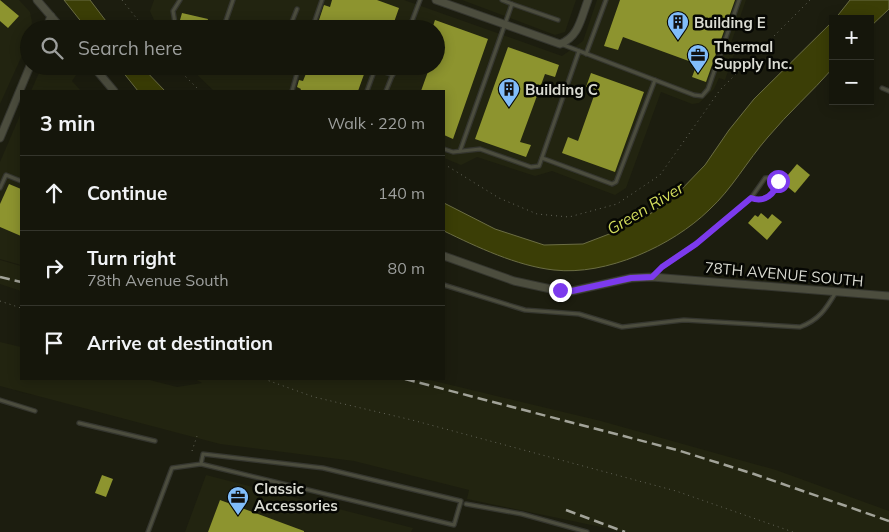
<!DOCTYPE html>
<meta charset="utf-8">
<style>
:root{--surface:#15160b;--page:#222319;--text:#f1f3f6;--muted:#9d9f9d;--line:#34352c}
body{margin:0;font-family:Mulish,sans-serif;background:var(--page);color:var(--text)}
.controls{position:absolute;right:15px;top:15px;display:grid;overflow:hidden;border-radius:0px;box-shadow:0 2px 12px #0003}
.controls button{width:45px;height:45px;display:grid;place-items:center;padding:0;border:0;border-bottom:1px solid var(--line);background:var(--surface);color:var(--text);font:25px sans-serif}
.stop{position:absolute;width:15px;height:15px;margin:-11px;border:4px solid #7c3aed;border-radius:50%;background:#fff}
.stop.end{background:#7c3aed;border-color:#fff;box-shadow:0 1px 5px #0008}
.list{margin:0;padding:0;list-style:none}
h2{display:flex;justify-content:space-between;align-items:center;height:65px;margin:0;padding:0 20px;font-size:21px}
h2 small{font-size:16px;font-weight:400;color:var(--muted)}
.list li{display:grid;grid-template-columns:32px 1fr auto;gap:15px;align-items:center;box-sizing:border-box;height:75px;padding:0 20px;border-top:1px solid var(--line)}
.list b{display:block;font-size:19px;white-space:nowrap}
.list p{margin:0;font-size:16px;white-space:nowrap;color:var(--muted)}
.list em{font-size:16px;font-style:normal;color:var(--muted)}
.icon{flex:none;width:28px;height:28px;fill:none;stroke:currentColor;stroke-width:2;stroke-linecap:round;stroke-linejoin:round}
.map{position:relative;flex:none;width:889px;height:532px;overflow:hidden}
.search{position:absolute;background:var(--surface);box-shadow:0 2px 12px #0003;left:20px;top:20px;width:425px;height:55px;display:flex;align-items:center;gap:12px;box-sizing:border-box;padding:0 18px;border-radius:28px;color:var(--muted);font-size:19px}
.panel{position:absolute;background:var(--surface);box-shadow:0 2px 12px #0003;left:20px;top:90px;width:425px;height:290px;border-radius:0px}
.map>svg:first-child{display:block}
.built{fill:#222410}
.water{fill:#3b3e06;stroke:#6b6d43}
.building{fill:#8d942f}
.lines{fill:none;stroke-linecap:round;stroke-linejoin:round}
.service-casing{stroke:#35362f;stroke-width:5.5}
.minor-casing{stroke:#35362f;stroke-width:9}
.path{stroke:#646559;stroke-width:1;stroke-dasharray:1 4;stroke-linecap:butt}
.service{stroke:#4c4d3e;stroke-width:3}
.minor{stroke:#4c4d3e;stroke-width:7}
.rail{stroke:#a2a399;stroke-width:2.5;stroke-dasharray:10 5;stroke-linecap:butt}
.route{stroke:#7c3aed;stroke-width:6}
.labels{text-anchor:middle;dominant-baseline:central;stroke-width:5;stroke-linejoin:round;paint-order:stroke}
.poi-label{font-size:15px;font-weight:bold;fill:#dadbd2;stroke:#060703;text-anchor:start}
.street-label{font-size:15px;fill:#dadbd2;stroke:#060703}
.water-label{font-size:16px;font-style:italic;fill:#d2dc5b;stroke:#060703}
</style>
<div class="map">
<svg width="889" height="532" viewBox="0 0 889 532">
<rect width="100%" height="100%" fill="#1c1d0f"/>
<g class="built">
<polygon points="0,0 19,0 30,12 32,22 31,29 29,29 29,40 0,104"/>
<polygon points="154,0 404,0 562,56 583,41 597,0 746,0 729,49 735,51 725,80 719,78 714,89 699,103 692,104 661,92 626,188 615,195 552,171 535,176 477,157 461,165 444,158 444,91 214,91 188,66 436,66 436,29 158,29 150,11"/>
<polygon points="462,0 576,0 565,32 555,35"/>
<polygon points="42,66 82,66 72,81 81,91 31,91"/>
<polygon points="21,113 21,265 0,259 0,162"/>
<polygon points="0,260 21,266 21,291 0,284"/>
<polygon points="0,342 21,347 21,379 146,379 177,387 202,383 195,379 426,379 601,421 776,470 889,511 889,532 625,532 467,499 469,490 354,461 220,444 0,386"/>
<polygon points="206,475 413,528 411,532 185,532"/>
</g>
<g class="water">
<polygon points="64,0 90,0 112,29 87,29"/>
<polygon points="850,0 889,0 889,9 870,27 870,19 835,19"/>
<path d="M833,21V68C812,92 788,113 768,137C747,161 732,189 709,210C672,246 606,276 554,270C517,266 477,247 444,231V203L495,229L544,245L583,244L617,231L650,214L677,194L705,165L729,130L754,99Z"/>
<polygon points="118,66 141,66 165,91 138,91"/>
</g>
<g class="building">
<polygon points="0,0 19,16 8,28 0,21"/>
<polygon points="332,0 377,0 399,8 393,25 383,22 381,29 316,29 324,5 330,7"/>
<polygon points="620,0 735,0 706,82 692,77 697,64 623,37 618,50 604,46"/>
<polygon points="182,13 208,19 205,29 187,26 188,23 180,20"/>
<polygon points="435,20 488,39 453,139 444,135 444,91 421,91 430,66 436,66 436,50 440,40 436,39 436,29 432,29"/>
<polygon points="508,47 559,65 555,77 545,74 520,142 531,145 526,157 475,139"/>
<polygon points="309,66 367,66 358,91 300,91 301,89 297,87 299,80 303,81"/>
<polygon points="591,73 644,92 615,172 562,153 568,137 578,141 596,90 586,87"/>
<polygon points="797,164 810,175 795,193 782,182"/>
<polygon points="9,184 21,189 21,236 0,227 0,204"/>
<polygon points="761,213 768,219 772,214 782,222 767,240 748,223 755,215 758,217"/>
<polygon points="102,475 113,479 106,497 95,493"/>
<polygon points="220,500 304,531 304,532 208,532"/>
</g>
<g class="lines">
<g class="service-casing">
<g id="service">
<polyline points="512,4 558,20"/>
<polyline points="176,29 173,11 180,0"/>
<polyline points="223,29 233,0"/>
<polyline points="289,29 297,9"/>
<polyline points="312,29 322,0"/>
<polyline points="409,29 420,0"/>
<polyline points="561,44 694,95 702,96 708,89 739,0"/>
<polyline points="586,54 606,0"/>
<polyline points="882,88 889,91"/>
<polyline points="292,91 299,66"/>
<polyline points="367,91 375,69 393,75"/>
<polyline points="386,91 396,66"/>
<polyline points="444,149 453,152 480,149 531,167 539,166 579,51"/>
<polyline points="460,151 512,4 502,0"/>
<polyline points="542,158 612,184 616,182 655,80"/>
<polyline points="0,188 6,175 21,181"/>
<path d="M653,277L662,267L696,244L751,198L765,178L776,177L778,181C775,194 765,203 751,198"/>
<path d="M444,285L525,310L579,314L622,327L684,320L800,327C819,320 826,309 836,292"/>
<polyline points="0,400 35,411"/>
<polyline points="79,423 155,441"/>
<polyline points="466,504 522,514 587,532"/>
<polyline points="148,532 172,468 201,464 454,525 461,501 323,468 203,454 201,464"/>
</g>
</g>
<g class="minor-casing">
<g id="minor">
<polyline points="37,0 62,29"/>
<path d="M436,0L560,44C579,37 581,18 588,0"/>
<polyline points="46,29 51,16"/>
<polyline points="93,66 114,91"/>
<polyline points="0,138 30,66"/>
<polyline points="444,256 514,281 560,291 572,291 631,278 652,277 889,296"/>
</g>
</g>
<g class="path">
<polyline points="122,0 145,29"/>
<polyline points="175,66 200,91"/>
<polyline points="444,164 499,198 537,214 569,217 617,204 660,175 720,90 810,0"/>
<polyline points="0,301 21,308"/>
<polyline points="264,379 314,397 412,420 676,491 793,532"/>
<polyline points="192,451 197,436"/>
</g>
<use href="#service" class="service"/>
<use href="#minor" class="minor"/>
<g class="rail">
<polyline points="0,277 21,282"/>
<polyline points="405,379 677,450 754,474 889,521"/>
<polyline points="566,510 625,532"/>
</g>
</g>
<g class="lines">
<path class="route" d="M560,290L572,291L631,278L652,277L662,267L696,244L751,198C765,203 775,194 778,181"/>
</g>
<defs>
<g id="building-pin" transform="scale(1.125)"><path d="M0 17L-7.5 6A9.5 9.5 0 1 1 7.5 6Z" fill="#81bdfa" stroke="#060703"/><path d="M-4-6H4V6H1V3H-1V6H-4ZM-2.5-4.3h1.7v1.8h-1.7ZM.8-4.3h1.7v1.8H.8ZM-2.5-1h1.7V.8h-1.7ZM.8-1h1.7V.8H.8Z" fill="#111"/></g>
<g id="office-pin" transform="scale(1.125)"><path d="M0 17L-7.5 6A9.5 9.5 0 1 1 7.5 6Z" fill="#81bdfa" stroke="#060703"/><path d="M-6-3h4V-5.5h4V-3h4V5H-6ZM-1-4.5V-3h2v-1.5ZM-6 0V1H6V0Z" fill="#111"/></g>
</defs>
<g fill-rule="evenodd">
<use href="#building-pin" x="678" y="22"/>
<use href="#office-pin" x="698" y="55"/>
<use href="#building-pin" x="509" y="89"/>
<use href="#office-pin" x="238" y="497"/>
</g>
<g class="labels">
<g class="poi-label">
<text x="694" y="22">Building E</text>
<text x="714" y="46">Thermal<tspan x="714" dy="17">Supply Inc.</tspan></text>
<text x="525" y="89">Building C</text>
<text x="254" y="488">Classic<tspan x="254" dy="17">Accessories</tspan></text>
</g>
<g class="street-label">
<text transform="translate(784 274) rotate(5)">78TH AVENUE SOUTH</text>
</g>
<g class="water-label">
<text transform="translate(645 208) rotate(-31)">Green River</text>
</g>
</g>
</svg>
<div class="controls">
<button>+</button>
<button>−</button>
</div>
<div class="stop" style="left:778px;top:181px"></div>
<div class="stop end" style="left:560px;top:290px"></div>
<div class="search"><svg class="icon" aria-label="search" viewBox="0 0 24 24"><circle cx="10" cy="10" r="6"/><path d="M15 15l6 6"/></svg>Search here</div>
<section class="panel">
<h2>3 min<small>Walk · 220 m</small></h2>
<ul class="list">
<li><svg class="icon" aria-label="ahead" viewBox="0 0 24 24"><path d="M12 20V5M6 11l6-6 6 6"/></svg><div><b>Continue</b></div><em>140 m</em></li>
<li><svg class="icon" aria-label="right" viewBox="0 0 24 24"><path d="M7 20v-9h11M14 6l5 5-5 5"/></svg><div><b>Turn right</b><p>78th Avenue South</p></div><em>80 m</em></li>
<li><svg class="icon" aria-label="arrive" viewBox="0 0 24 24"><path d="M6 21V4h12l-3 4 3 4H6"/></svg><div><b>Arrive at destination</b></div></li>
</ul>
</section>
</div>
